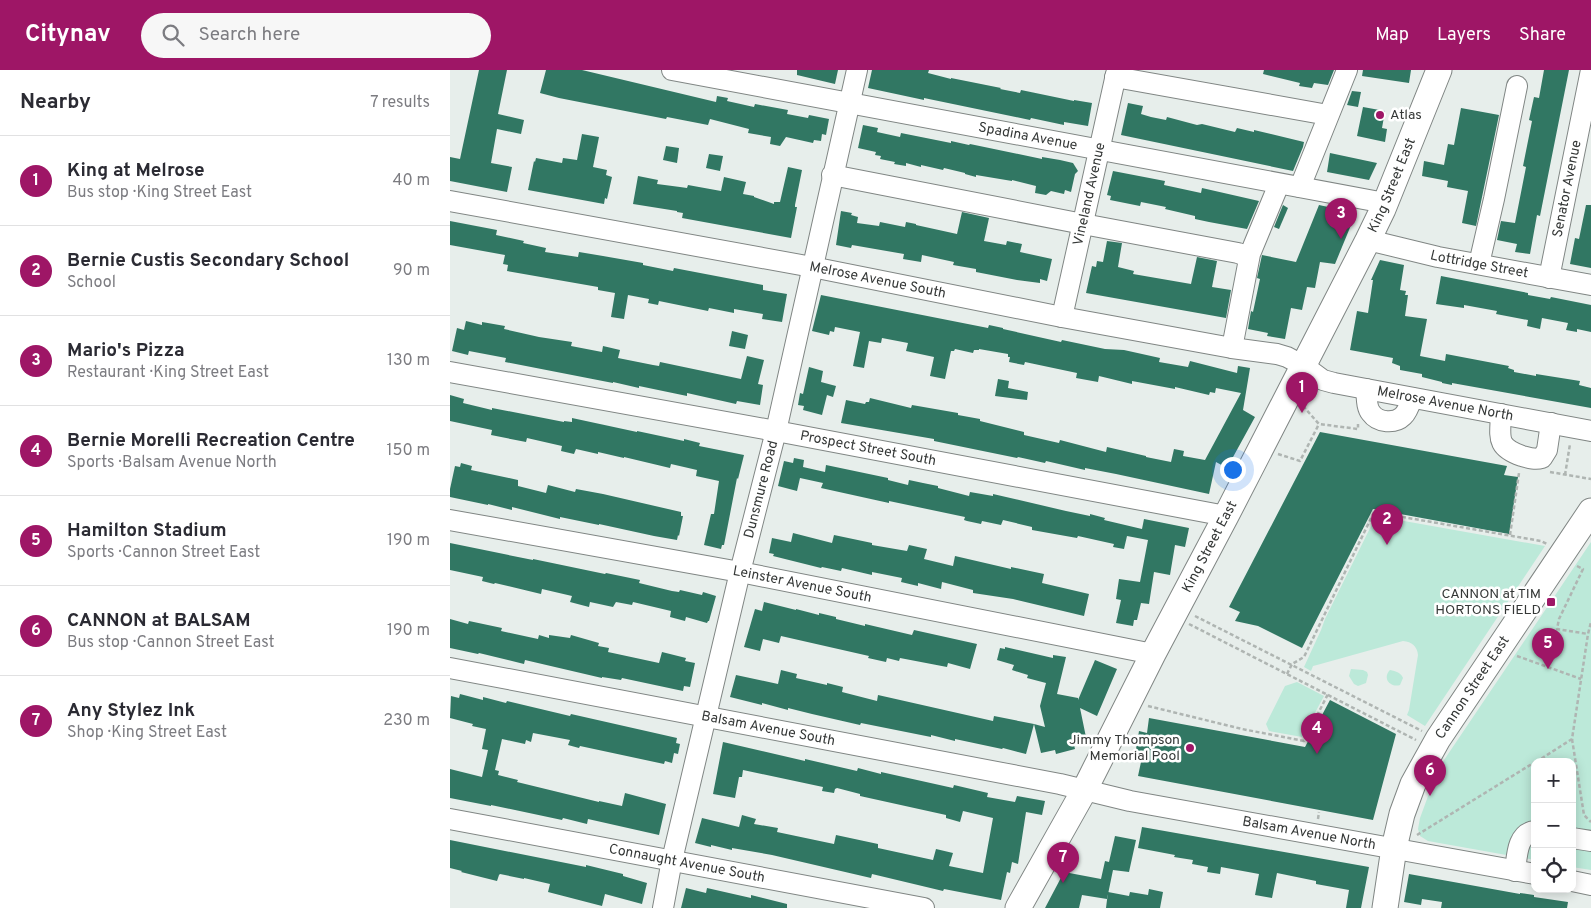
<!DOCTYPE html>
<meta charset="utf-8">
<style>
:root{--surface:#fff;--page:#f7f7f7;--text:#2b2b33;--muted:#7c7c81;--line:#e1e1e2;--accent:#9e1666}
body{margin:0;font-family:Overpass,sans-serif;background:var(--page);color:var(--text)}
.controls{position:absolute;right:15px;bottom:15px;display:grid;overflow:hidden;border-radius:10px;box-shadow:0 2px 12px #0003}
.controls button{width:45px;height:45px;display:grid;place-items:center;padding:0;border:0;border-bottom:1px solid var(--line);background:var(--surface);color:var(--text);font:25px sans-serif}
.you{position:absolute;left:782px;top:399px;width:18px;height:18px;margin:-12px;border:4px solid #fff;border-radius:50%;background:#1a73e8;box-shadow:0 0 0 8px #1a73e833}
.badge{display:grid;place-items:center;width:32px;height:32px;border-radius:50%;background:var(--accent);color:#fff;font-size:16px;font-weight:700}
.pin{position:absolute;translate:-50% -41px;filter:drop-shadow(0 1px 2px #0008)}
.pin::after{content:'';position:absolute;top:26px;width:18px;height:15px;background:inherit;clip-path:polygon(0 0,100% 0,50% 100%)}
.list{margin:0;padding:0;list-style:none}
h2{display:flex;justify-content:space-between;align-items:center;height:65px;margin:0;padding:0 20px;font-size:21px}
h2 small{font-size:16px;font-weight:400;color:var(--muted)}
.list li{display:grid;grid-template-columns:32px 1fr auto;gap:15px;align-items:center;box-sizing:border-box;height:90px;padding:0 20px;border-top:1px solid var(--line)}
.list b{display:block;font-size:19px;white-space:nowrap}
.list p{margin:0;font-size:16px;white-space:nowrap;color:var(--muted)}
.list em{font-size:16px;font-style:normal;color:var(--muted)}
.icon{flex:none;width:28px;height:28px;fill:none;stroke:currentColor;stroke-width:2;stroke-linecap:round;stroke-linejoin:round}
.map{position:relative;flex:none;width:1141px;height:838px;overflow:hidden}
header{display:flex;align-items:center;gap:30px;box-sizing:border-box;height:70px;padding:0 25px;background:var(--accent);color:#fff}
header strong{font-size:24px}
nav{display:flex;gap:28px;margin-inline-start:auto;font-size:18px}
.search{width:350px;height:45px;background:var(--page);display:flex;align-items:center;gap:12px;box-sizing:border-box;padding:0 18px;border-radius:28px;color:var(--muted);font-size:19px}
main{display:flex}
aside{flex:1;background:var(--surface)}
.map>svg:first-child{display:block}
.green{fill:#bce9d9}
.building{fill:#317763}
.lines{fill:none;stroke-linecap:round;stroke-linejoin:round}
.minor-casing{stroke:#808684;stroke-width:22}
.major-casing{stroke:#808684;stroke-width:27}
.path{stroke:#afb5b2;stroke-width:2.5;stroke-dasharray:4 2.5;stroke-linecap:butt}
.minor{stroke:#fff;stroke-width:20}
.major{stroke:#fff;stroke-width:25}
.poi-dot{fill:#9e1666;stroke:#fff;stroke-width:2}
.labels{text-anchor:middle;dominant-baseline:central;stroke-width:5;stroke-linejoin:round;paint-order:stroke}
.poi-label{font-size:14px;fill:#353837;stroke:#fff;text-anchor:end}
.street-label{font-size:14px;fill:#353837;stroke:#fff}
</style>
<header>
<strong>Citynav</strong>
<div class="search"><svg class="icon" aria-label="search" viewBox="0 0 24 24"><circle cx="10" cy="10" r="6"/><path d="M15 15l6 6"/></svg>Search here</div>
<nav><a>Map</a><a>Layers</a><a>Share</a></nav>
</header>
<main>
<aside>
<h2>Nearby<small>7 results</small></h2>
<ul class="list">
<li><span class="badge">1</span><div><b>King at Melrose</b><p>Bus stop · King Street East</p></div><em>40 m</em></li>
<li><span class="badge">2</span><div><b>Bernie Custis Secondary School</b><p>School</p></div><em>90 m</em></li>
<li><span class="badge">3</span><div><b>Mario's Pizza</b><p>Restaurant · King Street East</p></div><em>130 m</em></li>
<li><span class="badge">4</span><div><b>Bernie Morelli Recreation Centre</b><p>Sports · Balsam Avenue North</p></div><em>150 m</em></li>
<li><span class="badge">5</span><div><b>Hamilton Stadium</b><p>Sports · Cannon Street East</p></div><em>190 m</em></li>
<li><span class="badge">6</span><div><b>CANNON at BALSAM</b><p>Bus stop · Cannon Street East</p></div><em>190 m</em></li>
<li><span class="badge">7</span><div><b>Any Stylez Ink</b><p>Shop · King Street East</p></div><em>230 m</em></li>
</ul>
</aside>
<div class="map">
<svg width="1141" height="838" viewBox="0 0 1141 838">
<rect width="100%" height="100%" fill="#e7eeeb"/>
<g class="green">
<path d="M926,446L1095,476L975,656L957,645L959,640L968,585C967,576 962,572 953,571L867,595L863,596L861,601L854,597L871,560L875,549Z"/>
<polygon points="1141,472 1141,800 1122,797 1122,692 1085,692 1085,790 978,771 970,766 968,759 970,748 988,699"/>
<polygon points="901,599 913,600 917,602 918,605 916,613 908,616 904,614 899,606"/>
<path d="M940,600C946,601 951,603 953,608L950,615C940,618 932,608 940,600Z"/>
<polygon points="847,612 874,626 852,667 819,661 816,654 835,616"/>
</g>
<g class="building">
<polygon points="29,0 57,0 48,44 74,50 71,64 47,59 41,93 62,97 57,122 0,111 0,87 10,89"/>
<polygon points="96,0 132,0 266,32 267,26 278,28 277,31 304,37 305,34 338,40 337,44 358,48 359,45 379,49 376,65 372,64 371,71 364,70 363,73 336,67 330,76 320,74 321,67 298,63 299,59 260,49 258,55 217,47 216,49 109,28 90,23"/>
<polygon points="347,0 388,0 385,14 347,5"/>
<polygon points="422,0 479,0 478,3 501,9 501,8 551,18 550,19 570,23 571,20 624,31 624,30 642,33 638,56 614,52 614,55 581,48 580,50 474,28 474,30 418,18"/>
<polygon points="814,0 884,0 878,15 864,13 862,18 849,16 850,13 813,4"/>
<polygon points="913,0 961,0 959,13 912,6"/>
<polygon points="1094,0 1119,0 1090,146 1087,145 1080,184 1065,182 1067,174 1047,170 1051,151 1065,153 1076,97 1073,96 1082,51 1079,50 1084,27 1089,28"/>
<polygon points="902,21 911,22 908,37 897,35"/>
<polygon points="678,33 693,36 691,44 701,47 716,50 717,47 747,55 752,54 785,62 787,58 804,62 804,60 854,72 853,77 843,101 671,65"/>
<polygon points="913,37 935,41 932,58 937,59 935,72 907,66"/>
<polygon points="1011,38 1049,45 1026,156 1012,153 1018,121 997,117 998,111 972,106 974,91 994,95 998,74 1004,75"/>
<polygon points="413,55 428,58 427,62 450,67 451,63 501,73 501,71 519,75 520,74 592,89 592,87 610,90 623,93 628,101 625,104 621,122 615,120 614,124 601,121 596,125 585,123 586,116 562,110 562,111 526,105 526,107 515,104 515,103 494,98 493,100 471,95 471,97 456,93 456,96 444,94 445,92 430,89 431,86 425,85 426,82 408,78"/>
<polygon points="132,64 149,67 143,97 157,100 156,105 162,107 157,129 155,128 154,134 78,120 84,91 85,92 86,88 112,93 113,88 127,90"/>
<polygon points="216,76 229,78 227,93 213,90"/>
<polygon points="880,83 927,93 919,110 877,102"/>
<polygon points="259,84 273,86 270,101 256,98"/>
<polygon points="338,97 352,100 345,135 345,137 347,137 341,168 232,148 233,143 227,142 227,141 183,134 188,106 208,110 207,114 230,117 237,118 238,115 271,121 274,107 296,112 293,124 304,126 304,127 324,134 324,132 330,132"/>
<polygon points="663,101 715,111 714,115 751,123 752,118 809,131 797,159 759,152 745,149 745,146 715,139 716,137 691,132 690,136 660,130 661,126 657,125"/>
<polygon points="833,135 838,138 829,159 824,157"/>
<polygon points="869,135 906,143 885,194 870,192 865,218 857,217 852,240 841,238 835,269 817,266 818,263 798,259 801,241 803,242 810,209 807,208 812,185 846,192"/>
<polygon points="1136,135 1141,135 1141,198 1120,194 1125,168 1129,169"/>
<polygon points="391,141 402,143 401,145 408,147 407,153 429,156 430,152 455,157 456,152 466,154 466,155 507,164 512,142 539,148 534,171 556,175 557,171 572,174 570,182 602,189 597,211 590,209 590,213 567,210 526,202 526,199 503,195 504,192 472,185 471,192 453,189 454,184 402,175 401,178 386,175"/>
<polygon points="0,151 47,160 46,165 74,171 73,173 96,178 95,182 128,187 129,182 153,186 193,193 193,195 223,201 224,198 313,215 313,220 337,224 332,252 312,249 313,244 284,239 284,243 259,238 258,241 209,231 208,235 198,233 199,229 178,225 174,249 161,247 165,223 148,220 148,217 57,201 58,195 53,194 55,185 0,175"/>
<polygon points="657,171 672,173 668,197 684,201 683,204 741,214 747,187 767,191 762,217 781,220 776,248 636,223 642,196 646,197 647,191 653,192"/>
<polygon points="930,190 954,195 950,220 956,221 955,225 958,225 955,246 977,249 970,286 995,291 996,284 1059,296 1058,298 1064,300 1064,302 1086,306 1086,304 1130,311 1129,315 1141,318 1141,338 1002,313 1002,315 992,313 992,312 972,307 972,304 950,300 950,296 942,293 943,288 900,280 907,241 918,243 923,210 921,210"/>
<polygon points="991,206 1078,223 1078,225 1100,229 1101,227 1141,235 1141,262 1127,259 1127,262 1116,260 1118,253 1092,248 1090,259 1077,256 1078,250 1046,244 1047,241 1014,235 1014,238 986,234"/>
<polygon points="371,225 538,258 539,255 553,258 553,259 611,272 612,270 655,279 674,280 710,288 709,292 738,297 740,291 787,303 788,296 800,298 793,340 805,347 777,398 766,392 759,424 666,404 635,398 635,400 596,391 595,393 568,387 567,388 484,371 484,369 391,353 396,330 415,334 416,332 419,332 420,328 461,338 462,335 508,343 508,345 530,349 530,351 574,362 574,365 609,373 610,370 656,382 657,377 696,386 696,387 721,392 724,379 734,381 733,386 755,390 791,323 766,318 765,323 760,322 759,325 725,317 725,319 682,311 682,314 649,306 648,312 626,308 627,303 575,292 574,295 559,292 560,287 558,287 558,284 529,279 529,280 524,280 523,283 505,279 504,281 501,281 495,309 480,306 484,287 456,281 458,273 432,268 431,273 419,271 414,298 403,296 410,262 385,257 384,262 380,261 379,265 362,261"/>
<polygon points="16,251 32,255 32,252 55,256 54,259 89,267 122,272 121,276 152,282 153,276 170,280 168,288 203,295 209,296 210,292 291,309 297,286 314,290 308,314 313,315 310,335 287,331 286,334 237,323 237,326 189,316 189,318 163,312 163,313 55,292 56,288 19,281 18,285 2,281 7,258 14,260"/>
<polygon points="282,261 298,265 295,279 279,276"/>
<polygon points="359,297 373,301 371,312 386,316 383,327 377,325 372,345 353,340 354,336 348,335 350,323 353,324"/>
<polygon points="548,309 559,311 558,318 578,322 577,330 545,326"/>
<polygon points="0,325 14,329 13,333 42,340 42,338 114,352 114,351 122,352 122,348 187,362 187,361 234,371 234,369 250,373 249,376 294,385 288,409 287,408 274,475 272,475 271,479 254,475 261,444 264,444 269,411 246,406 247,400 221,394 220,398 174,387 174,388 148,382 148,384 126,379 124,384 111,381 112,376 77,368 76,372 41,365 42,360 0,351"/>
<polygon points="870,362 1057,396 1054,405 1068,407 1059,464 923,439 852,578 808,556 785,551 790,542 779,537"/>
<polygon points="344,388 354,390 353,397 375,402 376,395 438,408 438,410 458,415 459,410 473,413 488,416 488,418 519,426 520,422 543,426 543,424 616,441 640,446 640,444 655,448 654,450 692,459 694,449 739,458 735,477 725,475 720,505 704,502 699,534 691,533 687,550 684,550 683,556 666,553 671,530 666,529 669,509 690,512 698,470 677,466 674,479 663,477 664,474 628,466 627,468 582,460 582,457 553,450 551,455 532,451 531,454 517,451 514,450 515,447 439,431 439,433 371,418 373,413 350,408 347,421 328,416 334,391 343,393"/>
<polygon points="11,393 22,396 21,400 68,410 68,416 96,423 98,415 125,422 126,419 153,424 231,442 231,446 233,446 229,466 228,465 227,470 204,466 149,454 149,455 110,447 110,449 62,437 62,440 38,434 38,435 0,427 0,419 5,396 10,397"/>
<polygon points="343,463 382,473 384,465 422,473 422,475 457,481 459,475 477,479 474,489 503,496 505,486 561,499 561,497 594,504 592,513 639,524 634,546 563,529 523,523 523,520 492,512 491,519 468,513 468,516 451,512 452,508 422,502 422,505 392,498 391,501 372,497 371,498 323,486 324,484 319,483 322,468 341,472"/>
<polygon points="0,473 83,490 83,489 155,504 156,503 190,510 189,513 222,521 229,522 230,520 252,525 253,522 266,526 259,551 258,551 257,553 236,547 235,551 220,547 221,541 183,532 182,535 166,532 163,537 140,532 139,537 120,532 122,526 92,519 91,524 45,513 44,514 32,511 33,507 0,500"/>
<polygon points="314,532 346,540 346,539 369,545 369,543 386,547 386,549 415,556 415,554 462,565 464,560 527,574 520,599 498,593 497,597 450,588 449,591 437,588 436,592 418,588 419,586 331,566 329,573 313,569 310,581 294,577 305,539 312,541"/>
<polygon points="0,549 18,554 19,551 52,558 51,561 88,569 89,565 99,568 99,565 120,568 121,565 149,573 148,576 159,578 158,582 209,593 212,582 236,588 235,591 245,593 240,617 234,616 233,621 172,608 171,610 152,607 152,608 75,590 74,594 29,583 28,584 0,578"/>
<polygon points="555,577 603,588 603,585 616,587 607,624 628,628 628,630 645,590 667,599 647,646 630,638 637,672 624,675 625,679 606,684 605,680 591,683 584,654 595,657 590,636 596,613 577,608 578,605 562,600 564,595 547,590 550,578 555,579"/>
<polygon points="331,600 347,604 346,608 377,615 377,613 393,617 392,622 427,631 428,625 543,651 544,646 584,654 576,684 553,678 552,679 505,669 505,671 481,665 481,667 411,653 410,655 362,644 338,638 338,640 312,633 312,635 280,627 286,605 328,614"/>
<polygon points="10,624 33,630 33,627 56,633 57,631 120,646 121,644 227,668 226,673 230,674 228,684 224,683 222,693 215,691 214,694 130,676 129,678 118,675 120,670 83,663 81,672 76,670 75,674 52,669 45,700 49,701 48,705 68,710 67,712 149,732 149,731 172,736 175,723 216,734 209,765 138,749 137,754 113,748 112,750 41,735 41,736 0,728 0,699 32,707 38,680 32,679 36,659 22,656 23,654 0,648 1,626 9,628"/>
<polygon points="880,630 946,664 923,750 688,706 691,692 684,691 689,661 697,663 699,648 855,677"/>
<polygon points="273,672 355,691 355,689 407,701 408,698 431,704 431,702 503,718 504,715 538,723 537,727 565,732 567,726 595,731 592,745 576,742 568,794 562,792 560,803 557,802 551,830 494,819 493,821 422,804 421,808 322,785 282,778 282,780 261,775 261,777 245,773 252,748 289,757 292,745 306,749 304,754 328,758 327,762 384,774 386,765 428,774 428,778 483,790 486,779 503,783 499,796 533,803 543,748 513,741 510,752 496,748 496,745 410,726 410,724 387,718 385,719 384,723 372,721 373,717 293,700 292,707 289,707 285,728 263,724"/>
<polygon points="692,757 919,797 911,838 896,838 899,820 866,814 866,811 827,803 822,828 805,825 809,804 771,797 770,804 757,802 758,797 742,794 743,790 724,787 725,785 688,778"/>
<polygon points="665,766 686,770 679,802 663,800 657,829 632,825 629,838 595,838 614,802 651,809 655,791 659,792"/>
<polygon points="0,770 136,797 136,795 173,804 173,806 197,813 192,834 155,824 152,836 98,822 100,814 74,808 74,809 50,804 49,805 47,811 11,802 12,801 0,798"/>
<polygon points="959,804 1070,824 1070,823 1084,825 1084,827 1118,832 1117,838 991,838 992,832 972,829 971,835 954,832"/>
<polygon points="236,818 256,823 257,818 301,828 301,825 337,834 337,838 231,838"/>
<polygon points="699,819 713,822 710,838 656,838 658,822 679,826 680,822 698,825"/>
</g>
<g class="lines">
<g class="minor-casing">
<g id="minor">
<path id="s1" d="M222,0L935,133"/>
<polyline points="665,7 878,45"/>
<polyline points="382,105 633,154 788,183 799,187"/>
<polyline points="850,117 897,0"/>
<path id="s2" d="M0,131L362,197L612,247L782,278L827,284L837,287L854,296L873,310L884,313L1141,361"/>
<path id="s3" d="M918,170L988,187L1141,215"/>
<polyline points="1029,194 1044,129 1067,16"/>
<path id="s4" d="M1099,208L1141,0"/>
<path id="s5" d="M612,247L667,0"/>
<polyline points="782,278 800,184 829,114"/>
<path id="s6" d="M0,302L326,361L776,446"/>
<path d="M916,319C917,326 916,337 921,343C928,353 945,354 953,346C958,341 960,334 962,328"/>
<path d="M1051,344C1050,368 1046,377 1072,386C1079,388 1085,390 1092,388L1097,380L1101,353"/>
<path id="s7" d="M0,450L290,502L703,584"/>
<path id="s8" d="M0,598L610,714L680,731L1085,804"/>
<path id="s9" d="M0,749L474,838"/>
<polyline points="1122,768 1141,771"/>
<path d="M1065,801C1067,786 1067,763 1085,761"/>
<polyline points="1122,811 1141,815"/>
<path id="s10" d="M213,838L222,790L290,502L326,361L407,0"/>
</g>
</g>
<g class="major-casing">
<g id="major">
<path id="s11" d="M568,838L635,719L703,584L776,446L918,170L933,139L989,0"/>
<path id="s12" d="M935,838L944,778L952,744L963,714L988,669L1141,441"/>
</g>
</g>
<g class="path">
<polyline points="853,336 869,354 908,359 908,354"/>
<polyline points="828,384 850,391 869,354"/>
<polyline points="1100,402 1141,409"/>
<polyline points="1115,405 1120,374"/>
<polyline points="1060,465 1069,403"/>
<polyline points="1127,496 1133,499 1109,549 1107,559 1138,564"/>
<polyline points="745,546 972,661"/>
<polyline points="739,554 966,670"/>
<polyline points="1067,586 1131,609"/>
<polyline points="837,604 842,594 854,587 924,442 1091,471 1097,474"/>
<polyline points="698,636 792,659 854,671 878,624"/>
<polyline points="1122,669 1134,745 1141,752"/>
<polyline points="1086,692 1122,669 1138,564 1141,552"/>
<polyline points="868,749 869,742"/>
<polyline points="967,765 1085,692"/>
</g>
<use href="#minor" class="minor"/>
<use href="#major" class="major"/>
</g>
<g class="poi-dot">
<circle cx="930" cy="45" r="5"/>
<rect x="1096" y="527" width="10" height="10" rx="2.5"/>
<circle cx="740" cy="678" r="5"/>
</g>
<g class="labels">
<g class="poi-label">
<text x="940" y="45" text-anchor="start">Atlas</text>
<text x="1091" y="524">CANNON at TIM<tspan x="1091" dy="16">HORTONS FIELD</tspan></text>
<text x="730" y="670">Jimmy Thompson<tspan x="730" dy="16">Memorial Pool</tspan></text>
</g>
<g class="street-label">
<text stroke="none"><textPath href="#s1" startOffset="362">Spadina Avenue</textPath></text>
<text stroke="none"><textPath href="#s11" startOffset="814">King Street East</textPath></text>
<text stroke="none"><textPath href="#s4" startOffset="91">Senator Avenue</textPath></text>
<text stroke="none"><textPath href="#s5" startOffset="126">Vineland Avenue</textPath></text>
<text stroke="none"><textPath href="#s3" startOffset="114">Lottridge Street</textPath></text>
<text stroke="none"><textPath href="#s2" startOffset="435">Melrose Avenue South</textPath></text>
<text stroke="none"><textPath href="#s2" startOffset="1019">Melrose Avenue North</textPath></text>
<text stroke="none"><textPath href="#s6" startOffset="425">Prospect Street South</textPath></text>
<text stroke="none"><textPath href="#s10" startOffset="430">Dunsmure Road</textPath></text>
<text stroke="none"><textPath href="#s11" startOffset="409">King Street East</textPath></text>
<text stroke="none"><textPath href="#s7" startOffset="358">Leinster Avenue South</textPath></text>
<text stroke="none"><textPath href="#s12" startOffset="241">Cannon Street East</textPath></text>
<text stroke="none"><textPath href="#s8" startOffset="324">Balsam Avenue South</textPath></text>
<text stroke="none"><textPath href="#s8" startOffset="875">Balsam Avenue North</textPath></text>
<text stroke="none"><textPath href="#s9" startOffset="241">Connaught Avenue South</textPath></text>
</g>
</g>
</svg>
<div class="controls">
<button>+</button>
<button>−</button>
<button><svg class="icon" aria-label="locate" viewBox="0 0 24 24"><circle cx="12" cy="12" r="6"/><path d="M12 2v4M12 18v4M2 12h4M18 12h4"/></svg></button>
</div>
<div class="you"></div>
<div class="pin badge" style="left:852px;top:343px">1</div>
<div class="pin badge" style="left:937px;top:475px">2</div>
<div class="pin badge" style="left:891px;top:169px">3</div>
<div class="pin badge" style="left:867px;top:684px">4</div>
<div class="pin badge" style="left:1098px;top:599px">5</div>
<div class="pin badge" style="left:980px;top:726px">6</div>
<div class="pin badge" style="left:613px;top:813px">7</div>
</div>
</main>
